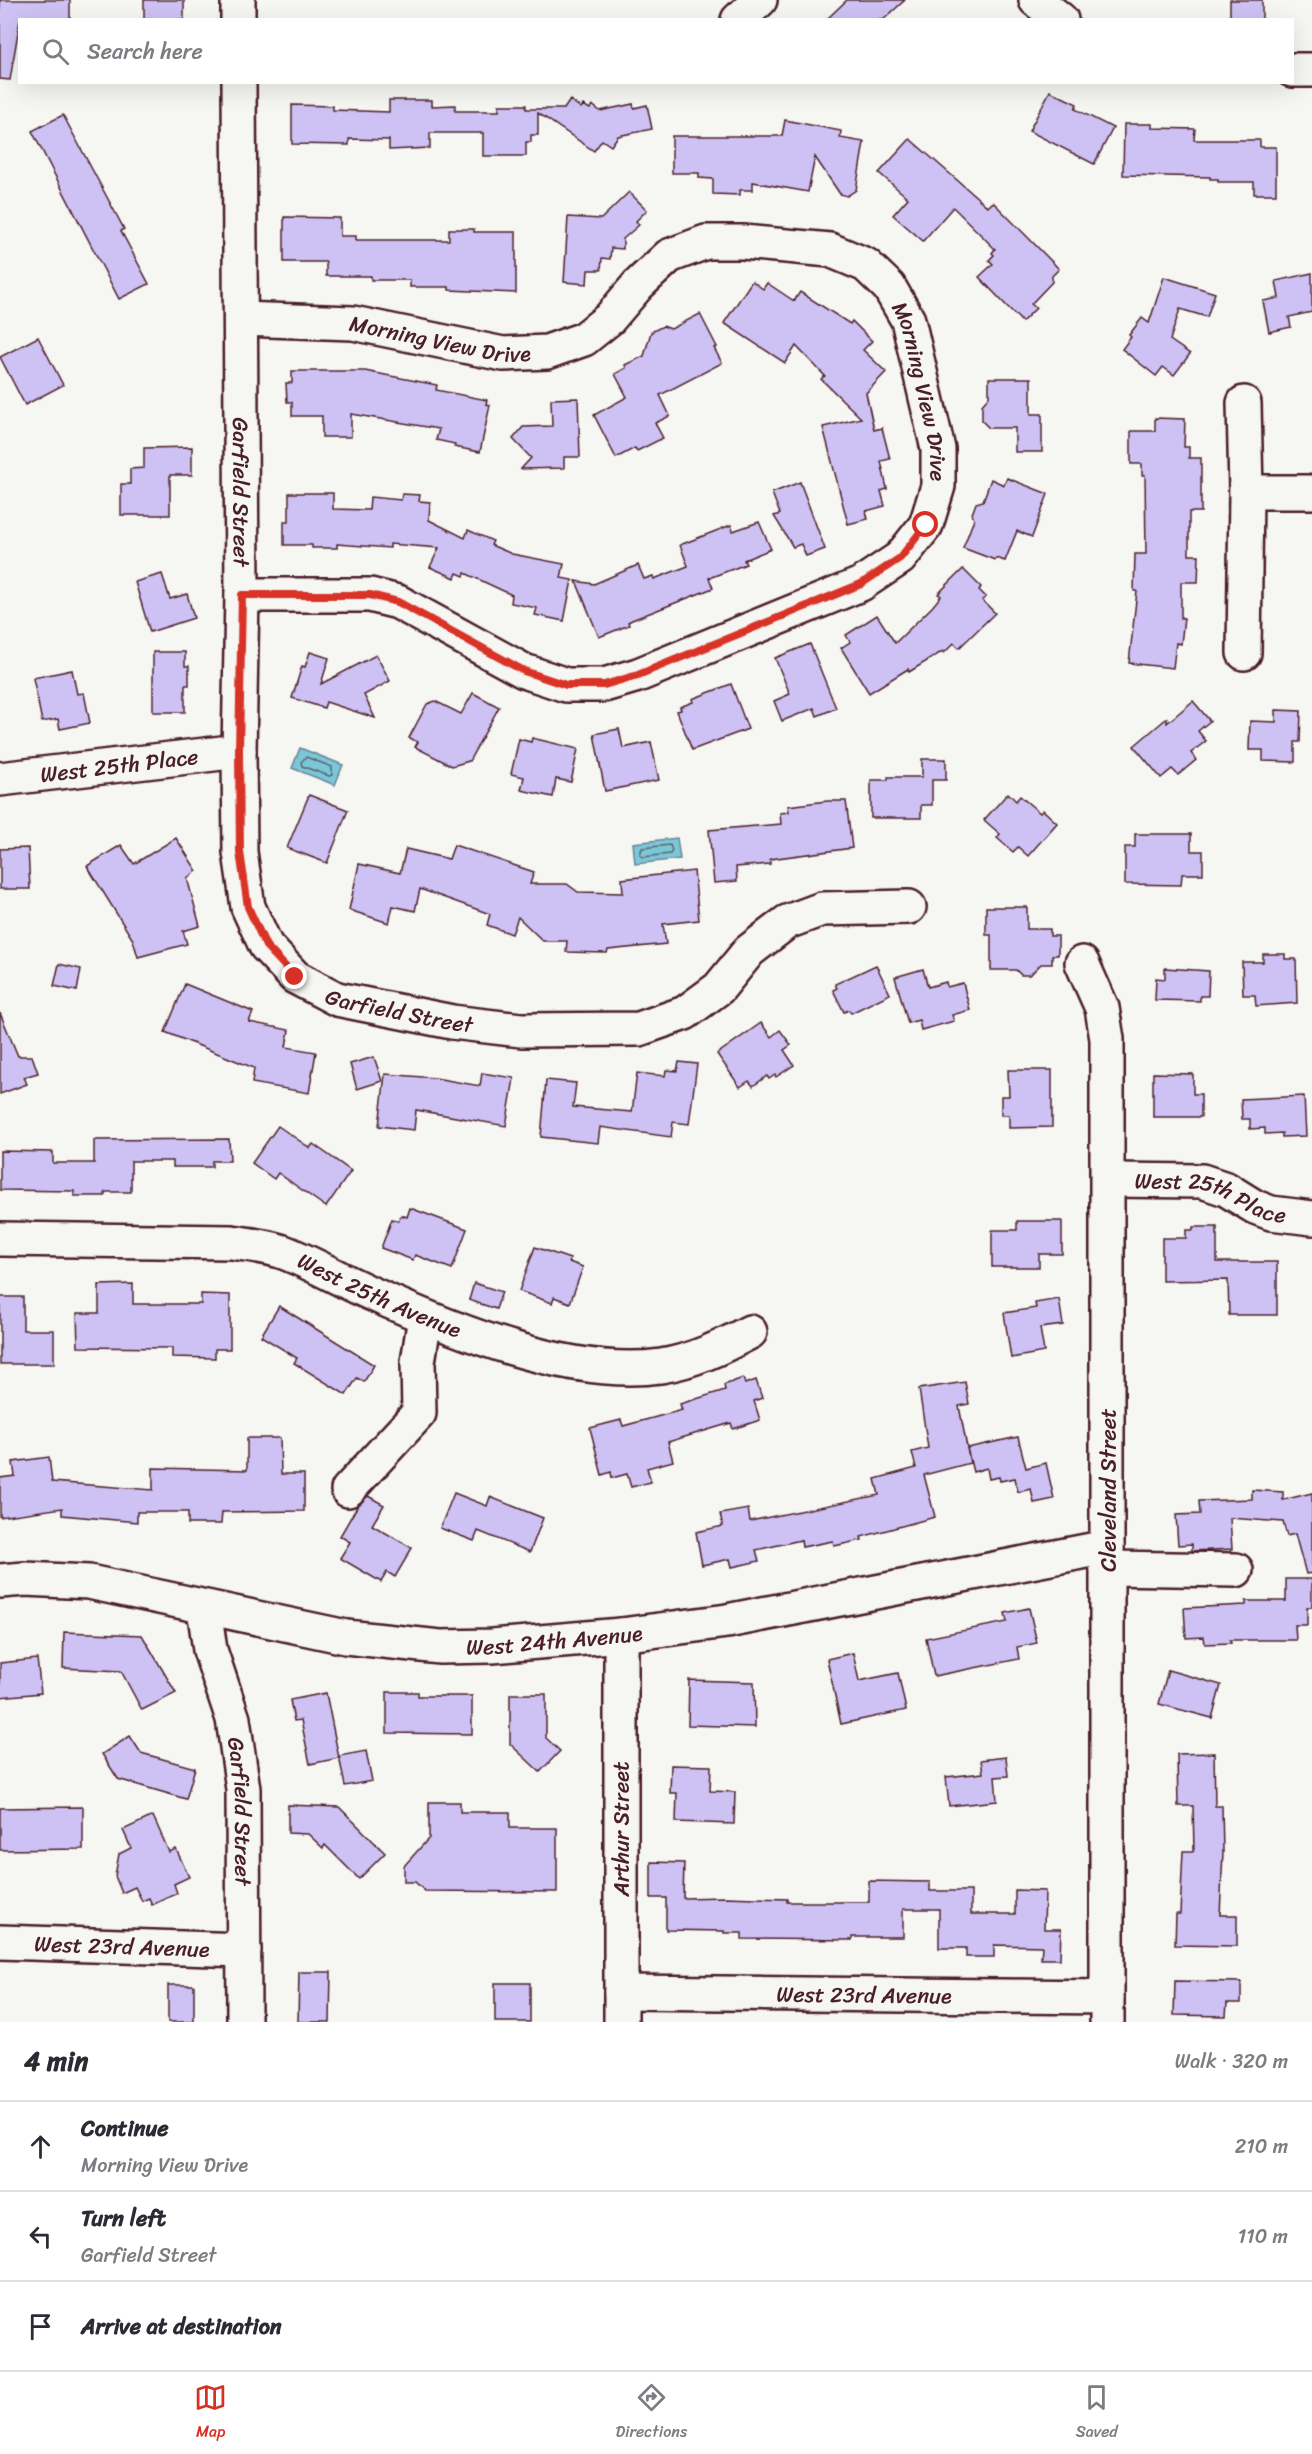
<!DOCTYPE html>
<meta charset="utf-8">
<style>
:root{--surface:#fff;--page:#f7f7f7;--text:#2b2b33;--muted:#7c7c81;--line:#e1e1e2;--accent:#d93025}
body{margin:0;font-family:Sriracha,sans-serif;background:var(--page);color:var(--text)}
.stop{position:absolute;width:18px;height:18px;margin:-14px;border:4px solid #d93025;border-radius:50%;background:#fff}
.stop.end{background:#d93025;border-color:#fff;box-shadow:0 2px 6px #0008}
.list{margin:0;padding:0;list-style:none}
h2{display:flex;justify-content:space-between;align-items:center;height:78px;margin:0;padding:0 24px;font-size:26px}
h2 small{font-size:20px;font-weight:400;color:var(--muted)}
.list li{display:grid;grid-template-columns:39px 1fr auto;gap:18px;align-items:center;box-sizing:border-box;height:90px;padding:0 24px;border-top:2px solid var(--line)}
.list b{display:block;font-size:22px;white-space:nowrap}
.list p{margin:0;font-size:20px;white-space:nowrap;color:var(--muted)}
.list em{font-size:20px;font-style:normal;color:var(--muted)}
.icon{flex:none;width:33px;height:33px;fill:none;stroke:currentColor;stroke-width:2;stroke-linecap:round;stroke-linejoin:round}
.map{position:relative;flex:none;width:1312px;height:2022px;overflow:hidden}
.search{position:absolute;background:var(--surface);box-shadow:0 6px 24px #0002;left:18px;right:18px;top:18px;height:66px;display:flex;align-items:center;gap:15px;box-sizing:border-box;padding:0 21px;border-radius:0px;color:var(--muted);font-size:22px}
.sheet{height:348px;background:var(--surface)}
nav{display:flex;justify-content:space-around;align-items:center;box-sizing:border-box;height:84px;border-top:2px solid var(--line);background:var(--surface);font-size:16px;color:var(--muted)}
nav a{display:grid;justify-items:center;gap:3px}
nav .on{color:var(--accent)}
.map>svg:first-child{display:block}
.water{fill:#7ac7d8;stroke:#678493;stroke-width:1.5}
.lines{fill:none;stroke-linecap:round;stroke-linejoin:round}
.shore{stroke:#5d6270;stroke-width:1.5}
.building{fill:#cec2f4;stroke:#4a1f2b;stroke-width:1.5}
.minor-casing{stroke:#4a1f2b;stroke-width:38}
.minor{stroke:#f6f6f2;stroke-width:33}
.route{stroke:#d93025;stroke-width:8}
.labels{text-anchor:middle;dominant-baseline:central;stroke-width:5;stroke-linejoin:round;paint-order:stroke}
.street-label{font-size:22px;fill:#4a1f2b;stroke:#f6f6f2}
</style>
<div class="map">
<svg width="1312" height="2022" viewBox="0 0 1312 2022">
<rect width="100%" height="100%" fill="#f6f6f2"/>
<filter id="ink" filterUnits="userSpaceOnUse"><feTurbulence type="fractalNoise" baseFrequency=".0167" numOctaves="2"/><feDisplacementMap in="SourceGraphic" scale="12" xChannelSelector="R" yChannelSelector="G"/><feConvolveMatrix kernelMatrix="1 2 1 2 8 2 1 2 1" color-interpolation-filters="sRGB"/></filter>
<g filter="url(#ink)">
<g class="water">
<polygon points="300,748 343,765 335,785 292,768"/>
<polygon points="677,838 680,859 635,864 633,843"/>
</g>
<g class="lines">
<g class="shore">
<polygon points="306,757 332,767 332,775 329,776 302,766 301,762"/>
<polygon points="670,845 672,851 670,854 643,857 640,855 642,848"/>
</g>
</g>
<g class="building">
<polygon points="0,0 70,0 70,20 20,20 10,80 0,79"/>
<rect x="144" y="0" width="40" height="20"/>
<polygon points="847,0 905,0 883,20 826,20"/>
<rect x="1230" y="0" width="32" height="20"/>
<polygon points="1050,91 1077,104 1075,109 1113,128 1094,164 1029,131"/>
<polygon points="389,100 432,100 432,106 455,105 455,111 499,111 499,105 526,105 526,109 564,109 570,100 581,108 583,105 590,109 592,105 600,111 633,104 634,108 647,105 652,129 618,136 611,146 602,140 594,151 538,113 538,135 531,135 531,142 526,142 526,156 483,156 483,133 430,133 430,148 389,150 389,140 349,139 349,145 292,144 292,105 333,106 333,110 389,112"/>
<polygon points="63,115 124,229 121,231 149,284 119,299 32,131"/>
<polygon points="785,120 841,131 840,138 864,142 856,190 847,196 840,194 815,157 808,192 753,182 753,190 740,190 740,195 713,194 713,179 699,178 699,173 672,173 672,136 782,136"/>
<polygon points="1124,124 1152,124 1152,128 1195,129 1194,140 1260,140 1260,147 1276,147 1276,194 1254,194 1254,182 1218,182 1218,179 1210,179 1210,177 1123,175"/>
<polygon points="910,139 988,207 993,202 1059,269 1052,276 1052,282 1031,304 1036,308 1022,322 979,277 993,264 989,260 994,255 992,253 995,249 953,207 923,241 893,215 908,198 879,173"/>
<polygon points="629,192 647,210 636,221 639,225 623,239 623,249 611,248 610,259 602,258 601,270 588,270 587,284 564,282 568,217 601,219"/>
<polygon points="284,217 340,218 340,236 356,236 356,240 449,240 449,229 474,229 474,232 516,232 516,293 449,290 449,287 410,287 410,280 371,280 371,276 326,276 326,262 284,262"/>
<polygon points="1312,273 1312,312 1289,317 1291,327 1269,332 1263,301 1279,298 1276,281"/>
<polygon points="1164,277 1215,293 1207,317 1180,309 1170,340 1190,354 1174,375 1163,367 1156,376 1122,349 1131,337 1129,335 1142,318 1149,323"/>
<polygon points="752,281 763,289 767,283 794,301 800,292 850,324 852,321 872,341 863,350 886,372 866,393 874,430 882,428 890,459 881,461 887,489 881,491 885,506 866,511 868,519 848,524 823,427 861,418 821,379 825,376 796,346 785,363 724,323"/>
<polygon points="700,314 717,347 714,348 722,363 660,395 670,416 655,423 663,438 637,451 635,448 616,458 594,415 627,397 615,374 626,368 625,365 644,356 651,332 663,326 671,329"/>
<polygon points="38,337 63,385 25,405 0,357"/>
<polygon points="292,371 365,371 437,385 436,390 487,400 486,404 490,405 480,452 454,447 455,444 436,440 439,429 351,414 351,437 322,437 322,416 292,416 292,402 287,402 286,383 292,383"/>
<polygon points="989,378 1031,378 1031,414 1042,414 1042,452 1015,452 1015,428 989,428 982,421 982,405 989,397"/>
<polygon points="578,398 580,457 564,457 564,468 521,469 531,458 513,439 523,427 552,426 551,399"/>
<polygon points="1155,418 1185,419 1184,447 1189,447 1189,458 1201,458 1201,512 1189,512 1189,555 1199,555 1198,582 1181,582 1181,618 1184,618 1181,644 1176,643 1173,668 1129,663 1137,591 1134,591 1135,554 1146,554 1145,475 1142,475 1142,464 1131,464 1131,431 1155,431"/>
<polygon points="192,447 192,475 170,475 170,515 121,515 121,484 130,484 130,469 144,468 144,448"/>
<polygon points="1007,478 1048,494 1032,537 1017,531 1005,561 996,558 995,560 963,548 974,519 972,514 976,503 983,501 991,479 1004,485"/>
<polygon points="800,482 825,549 806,556 801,544 793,547 774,516 780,514 772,493"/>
<polygon points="289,493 333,493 333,509 369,510 370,497 401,500 402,494 420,495 419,501 430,502 429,520 465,538 468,530 493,541 491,545 512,554 564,564 561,578 572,580 564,621 535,615 537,608 511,603 512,595 465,573 464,576 457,573 455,578 430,567 439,548 390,544 390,548 337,544 337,548 312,548 312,545 284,545 284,521 289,521"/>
<polygon points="759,522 771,549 744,560 746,564 709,578 713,588 632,620 628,622 629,625 599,637 576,581 594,584 638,565 644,579 653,576 654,579 688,566 680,545 731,525 733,531"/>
<polygon points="963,569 981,587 979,590 986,597 982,600 995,613 959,648 954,643 944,653 943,651 909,672 908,669 869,693 841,648 850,642 846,635 877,615 895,643 932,607 941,596 938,594"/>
<polygon points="162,574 170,599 187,594 194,618 150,632 135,582"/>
<polygon points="810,644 836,708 817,716 814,708 782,721 774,701 790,694 775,658"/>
<polygon points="153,652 185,652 185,666 189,666 189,685 185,685 185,712 153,712"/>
<polygon points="310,652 329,658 321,684 376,655 390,681 364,695 375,718 326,702 324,708 292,698 302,666 305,667"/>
<polygon points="72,670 77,694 84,693 90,723 60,729 58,719 42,722 33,678"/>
<polygon points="731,684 748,729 692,750 677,711 681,710 680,707 693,702 692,699"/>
<polygon points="473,693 499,707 469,761 452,766 415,747 418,742 409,738 427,704 435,701 461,714"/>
<polygon points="1193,701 1210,721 1198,731 1206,741 1191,753 1196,760 1178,775 1172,769 1161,778 1134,746 1167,718 1167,723"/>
<polygon points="1276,710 1301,711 1300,742 1295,742 1295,762 1263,761 1263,750 1249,750 1250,721 1276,722"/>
<polygon points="619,729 623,748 651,742 659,780 605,791 594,734"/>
<polygon points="532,738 578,749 571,782 556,779 553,797 521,790 524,777 511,774 519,739 531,742"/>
<polygon points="922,759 946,759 946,780 932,780 932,805 921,805 921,818 871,818 871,780 888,780 888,777 922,777"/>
<polygon points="1008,793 1016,801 1020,796 1040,813 1043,810 1057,823 1028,856 1018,847 1013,852 997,838 1000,834 984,820"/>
<polygon points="309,795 348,810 327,863 287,848"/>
<polygon points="827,801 846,801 852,848 770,859 770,864 736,867 737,881 714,883 709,830 781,824 780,813 789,812 788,806"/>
<polygon points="1135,834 1191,834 1191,851 1203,851 1203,874 1182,874 1181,885 1125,884 1125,847 1135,847"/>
<polygon points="176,838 197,871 187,878 200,926 183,931 187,944 138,957 133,940 87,866 121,845 134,864"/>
<polygon points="454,845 534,872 530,884 567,884 578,892 623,893 622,879 694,871 699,920 663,924 666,944 608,950 607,953 566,952 567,941 543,941 518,917 512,934 487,925 490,914 420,889 415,911 393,906 389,923 349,910 359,864 400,873 406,849 449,859"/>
<polygon points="28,848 30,889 0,889 0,849"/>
<polygon points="986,907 1027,907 1027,929 1050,929 1050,936 1058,936 1058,955 1052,955 1052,964 1041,964 1030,975 1021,975 1016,970 991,970 991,935 986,935"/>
<polygon points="1263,954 1285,954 1285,959 1296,959 1297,1003 1256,1006 1255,995 1243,995 1242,962 1263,962"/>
<polygon points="59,964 81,969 77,991 54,986"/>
<polygon points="876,965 890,994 851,1013 849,1010 844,1012 833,990 837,988 835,984"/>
<polygon points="1165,968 1209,971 1208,996 1200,996 1200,1001 1155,1000 1156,978 1165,979"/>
<polygon points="923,969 928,987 946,982 947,987 963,983 970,1010 952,1015 954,1021 921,1030 919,1020 908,1023 895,977"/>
<polygon points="185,984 253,1012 249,1022 289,1030 286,1047 316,1052 309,1093 252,1083 254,1068 165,1032"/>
<polygon points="0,1013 18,1056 32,1056 38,1073 24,1077 27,1084 0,1094"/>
<polygon points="761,1023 771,1037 780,1030 791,1045 784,1050 794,1065 776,1077 775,1075 769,1079 767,1076 753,1086 749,1081 740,1087 717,1054"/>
<polygon points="374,1057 382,1081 357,1089 350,1064"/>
<polygon points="679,1062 697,1064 689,1124 673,1122 671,1137 600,1127 598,1143 541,1137 546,1080 576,1083 573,1107 632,1112 637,1073 665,1076 666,1070 677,1071"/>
<polygon points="1008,1070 1052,1070 1052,1127 1009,1128 1009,1115 1001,1115 1001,1096 1009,1096"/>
<polygon points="482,1073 514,1078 506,1126 416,1110 414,1130 379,1126 385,1074 435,1078 480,1086"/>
<polygon points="1153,1073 1193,1074 1193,1094 1201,1094 1201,1117 1153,1117"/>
<polygon points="1304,1096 1306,1136 1282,1137 1282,1133 1265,1134 1265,1128 1250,1129 1250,1119 1242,1119 1241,1099"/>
<polygon points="278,1126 310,1148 313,1144 351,1171 326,1207 278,1173 274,1179 252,1163"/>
<polygon points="229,1139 230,1161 212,1161 212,1167 173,1167 173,1161 131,1161 131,1192 105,1192 105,1196 74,1196 74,1191 0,1190 0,1151 53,1152 53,1163 94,1163 94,1140"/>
<polygon points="410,1208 467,1229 452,1269 415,1255 413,1260 381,1248 392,1219 398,1221 401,1215 407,1217"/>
<polygon points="1017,1221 1062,1221 1062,1254 1039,1254 1039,1267 992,1267 992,1230 1017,1230"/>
<polygon points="1193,1227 1217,1227 1217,1262 1277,1262 1277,1315 1229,1315 1228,1280 1162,1281 1162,1238 1186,1238 1186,1230 1193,1230"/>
<polygon points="535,1247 570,1259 569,1262 583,1267 570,1303 554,1297 552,1303 519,1291"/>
<polygon points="474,1283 502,1292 496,1309 469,1300"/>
<polygon points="133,1284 133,1304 201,1304 201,1294 230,1295 230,1349 215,1349 215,1358 172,1357 172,1348 78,1347 77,1313 99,1313 99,1285"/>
<polygon points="0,1297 23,1297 23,1330 54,1330 54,1364 0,1364"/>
<polygon points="1059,1299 1063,1325 1040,1328 1044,1352 1011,1358 1004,1313 1036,1308 1035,1303"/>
<polygon points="279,1306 374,1365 364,1382 357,1378 346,1395 294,1363 297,1358 261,1336"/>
<polygon points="743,1378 745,1384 756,1380 762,1398 754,1401 760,1420 733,1429 731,1423 668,1442 673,1461 647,1468 651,1482 631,1487 627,1474 612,1478 611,1472 602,1475 590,1428 621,1420 623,1426 682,1410 680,1404 725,1390 724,1385"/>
<polygon points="965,1382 969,1404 959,1406 970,1463 924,1475 935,1517 861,1537 862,1540 834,1546 833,1541 802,1547 801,1540 756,1550 759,1561 732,1567 730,1559 702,1565 696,1532 723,1526 720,1514 748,1509 750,1521 879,1495 875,1479 916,1468 912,1452 928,1448 919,1389"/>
<polygon points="1018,1437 1026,1468 1046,1463 1054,1499 1034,1503 1031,1489 1018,1492 1015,1478 1000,1481 999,1477 989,1479 987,1468 973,1472 967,1448"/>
<polygon points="247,1438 280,1438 281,1474 304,1474 304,1511 222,1512 221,1524 188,1524 188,1512 137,1512 137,1522 62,1515 62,1508 0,1517 0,1478 15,1476 13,1462 49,1457 52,1482 153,1490 153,1468 247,1470"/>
<polygon points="1252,1490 1283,1492 1283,1500 1312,1493 1312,1573 1306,1574 1295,1534 1287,1536 1283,1522 1230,1518 1232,1549 1192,1551 1192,1544 1178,1545 1176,1515 1200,1514 1199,1501 1252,1499"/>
<polygon points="454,1493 487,1506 490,1497 543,1518 530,1552 478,1531 474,1541 440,1528"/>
<polygon points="368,1496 384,1505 372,1525 412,1548 395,1577 387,1572 381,1582 340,1558 350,1542 340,1536 358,1505"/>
<polygon points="1286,1579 1312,1579 1312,1607 1307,1607 1307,1625 1295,1625 1296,1640 1230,1640 1231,1643 1205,1644 1204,1637 1186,1638 1184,1608 1246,1605 1246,1601 1286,1601"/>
<polygon points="1029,1608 1037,1643 1017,1647 1019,1659 934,1676 926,1638 1007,1622 1005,1613"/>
<polygon points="64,1632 142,1635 176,1693 142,1710 121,1671 63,1668"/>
<polygon points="853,1653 859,1681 898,1673 906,1710 841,1724 827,1659"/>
<polygon points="37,1659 41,1693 0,1697 0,1663"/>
<polygon points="1168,1670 1221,1685 1212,1718 1159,1704"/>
<polygon points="689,1680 754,1682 755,1727 688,1725"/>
<polygon points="387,1692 418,1692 418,1696 472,1696 472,1734 387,1733"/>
<polygon points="326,1693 339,1758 310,1764 301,1720 294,1721 290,1700"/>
<polygon points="510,1694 546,1694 546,1738 560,1751 540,1772 510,1744"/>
<polygon points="130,1736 141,1753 195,1768 186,1799 118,1779 102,1754"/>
<polygon points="366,1751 372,1781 345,1786 339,1756"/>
<polygon points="1214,1753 1215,1806 1222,1806 1223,1852 1220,1915 1237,1915 1237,1946 1175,1945 1176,1914 1180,1914 1183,1851 1194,1851 1193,1806 1178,1806 1177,1754"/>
<polygon points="1006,1757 1008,1776 995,1777 997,1801 949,1806 946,1777 983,1773 981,1760"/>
<polygon points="671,1765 711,1766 710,1791 735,1792 734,1824 676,1822 677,1793 670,1793"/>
<polygon points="429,1802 460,1802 460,1812 510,1812 510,1828 557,1828 557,1892 425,1891 415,1882 404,1882 404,1866 429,1838"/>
<polygon points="288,1805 339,1807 385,1853 359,1879 325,1845 323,1848 308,1834 288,1833"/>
<polygon points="83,1807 83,1849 0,1850 0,1808"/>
<polygon points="153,1816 169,1852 176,1849 189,1877 174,1884 177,1893 152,1905 149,1898 142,1901 135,1887 122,1893 115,1876 119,1854 131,1848 123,1830"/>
<polygon points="651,1862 684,1863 683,1898 725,1897 787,1899 787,1902 869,1902 869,1881 930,1882 930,1891 971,1891 971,1914 1015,1914 1015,1890 1045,1891 1044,1929 1061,1929 1060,1959 1041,1959 1042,1946 994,1945 994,1957 966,1957 966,1948 939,1948 939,1909 903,1909 903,1937 852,1937 852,1940 742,1939 742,1933 724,1933 724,1931 666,1930 666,1898 651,1898"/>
<polygon points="299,1972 331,1972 330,2022 298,2022"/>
<polygon points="1175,1981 1241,1982 1241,2003 1227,2003 1226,2016 1174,2015"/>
<rect x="495" y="1983" width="35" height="39"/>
<rect x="168" y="1985" width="26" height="37"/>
</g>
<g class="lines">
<g class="minor-casing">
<g id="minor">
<polyline points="238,0 238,20"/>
<polyline points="1036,0 1061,20"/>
<polyline points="738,20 760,0"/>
<polyline points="1292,70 1312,70"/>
<path id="s1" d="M239,82L242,595L239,751L240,852L248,907L266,946L295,977L337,999L452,1022L521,1030L639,1029L685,1013L719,988L749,951L787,922L822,909L909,907"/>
<path id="s2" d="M241,319L353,323L503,354L547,352L584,339L609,319L638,285L669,256L706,242H743L830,250L866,265L889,287L908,320L938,449V486L926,525L900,558L861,584L638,675L604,685H566L524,671L398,602L370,595H242"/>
<polyline points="1244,403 1246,492 1244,653"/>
<polyline points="1246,492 1312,492"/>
<path id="s3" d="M0,779L239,751"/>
<polyline points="1082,963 1102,1008 1107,1039 1107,2022"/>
<path id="s4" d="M1108,1180L1202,1181L1226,1189L1255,1207L1271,1213L1312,1218"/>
<path id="s5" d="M0,1239L232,1242C250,1245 269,1246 286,1253C314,1264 341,1280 368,1292C450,1329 570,1379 661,1366C693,1361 722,1347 750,1332"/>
<polyline points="348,1490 419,1413 418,1362 425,1317"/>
<polyline points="1107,1568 1236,1570"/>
<path id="s6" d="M0,1581L25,1579L89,1582L346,1637L440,1647L492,1646L621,1635L727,1621L1107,1547"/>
<path id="s7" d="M204,1608L210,1650L233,1719L243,1789L244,2022"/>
<polyline points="621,1635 621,2022"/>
<path id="s8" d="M0,1942L244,1950"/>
<path id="s9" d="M621,1992L1107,1997"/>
</g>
</g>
<use href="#minor" class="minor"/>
</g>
</g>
<g class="lines" filter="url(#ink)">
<polyline class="route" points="295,977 266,946 248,907 240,852 239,751 242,595 370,595 398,602 524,671 566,685 604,685 638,675 861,584 900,558 926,525"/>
</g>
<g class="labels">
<g class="street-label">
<text stroke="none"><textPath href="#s2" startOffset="201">Morning View Drive</textPath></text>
<text stroke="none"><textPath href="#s2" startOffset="813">Morning View Drive</textPath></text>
<text stroke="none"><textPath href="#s1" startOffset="410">Garfield Street</textPath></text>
<text stroke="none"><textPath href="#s3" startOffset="120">West 25th Place</textPath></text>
<text stroke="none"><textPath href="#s1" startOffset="1022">Garfield Street</textPath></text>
<text stroke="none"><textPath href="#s4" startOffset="106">West 25th Place</textPath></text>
<text stroke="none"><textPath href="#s5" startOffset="390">West 25th Avenue</textPath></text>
<text transform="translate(1108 1490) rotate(-90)">Cleveland Street</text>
<text stroke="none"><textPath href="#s6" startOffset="561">West 24th Avenue</textPath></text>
<text stroke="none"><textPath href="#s7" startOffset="208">Garfield Street</textPath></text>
<text transform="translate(621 1829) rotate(-90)">Arthur Street</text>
<text stroke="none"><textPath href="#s8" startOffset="122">West 23rd Avenue</textPath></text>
<text stroke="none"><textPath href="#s9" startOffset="243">West 23rd Avenue</textPath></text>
</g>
</g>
</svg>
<div class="stop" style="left:926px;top:525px"></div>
<div class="stop end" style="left:295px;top:977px"></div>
<div class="search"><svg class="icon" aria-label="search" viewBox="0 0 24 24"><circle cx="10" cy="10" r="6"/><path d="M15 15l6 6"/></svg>Search here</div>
</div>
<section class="sheet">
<h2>4 min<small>Walk · 320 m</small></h2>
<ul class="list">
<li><svg class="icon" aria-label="ahead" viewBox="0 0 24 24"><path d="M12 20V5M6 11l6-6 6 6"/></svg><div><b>Continue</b><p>Morning View Drive</p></div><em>210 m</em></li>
<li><svg class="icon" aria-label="left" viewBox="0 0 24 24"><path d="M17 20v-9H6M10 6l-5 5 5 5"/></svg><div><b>Turn left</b><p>Garfield Street</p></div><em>110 m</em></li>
<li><svg class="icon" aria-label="arrive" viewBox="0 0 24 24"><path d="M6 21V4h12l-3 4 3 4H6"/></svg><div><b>Arrive at destination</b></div></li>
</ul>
</section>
<nav>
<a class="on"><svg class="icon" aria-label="map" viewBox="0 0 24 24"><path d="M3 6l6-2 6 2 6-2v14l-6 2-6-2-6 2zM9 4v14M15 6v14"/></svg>Map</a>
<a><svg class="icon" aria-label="directions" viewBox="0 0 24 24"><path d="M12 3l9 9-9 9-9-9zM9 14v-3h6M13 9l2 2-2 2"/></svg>Directions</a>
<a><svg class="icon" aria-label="saved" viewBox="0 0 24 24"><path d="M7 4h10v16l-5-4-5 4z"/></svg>Saved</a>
</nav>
